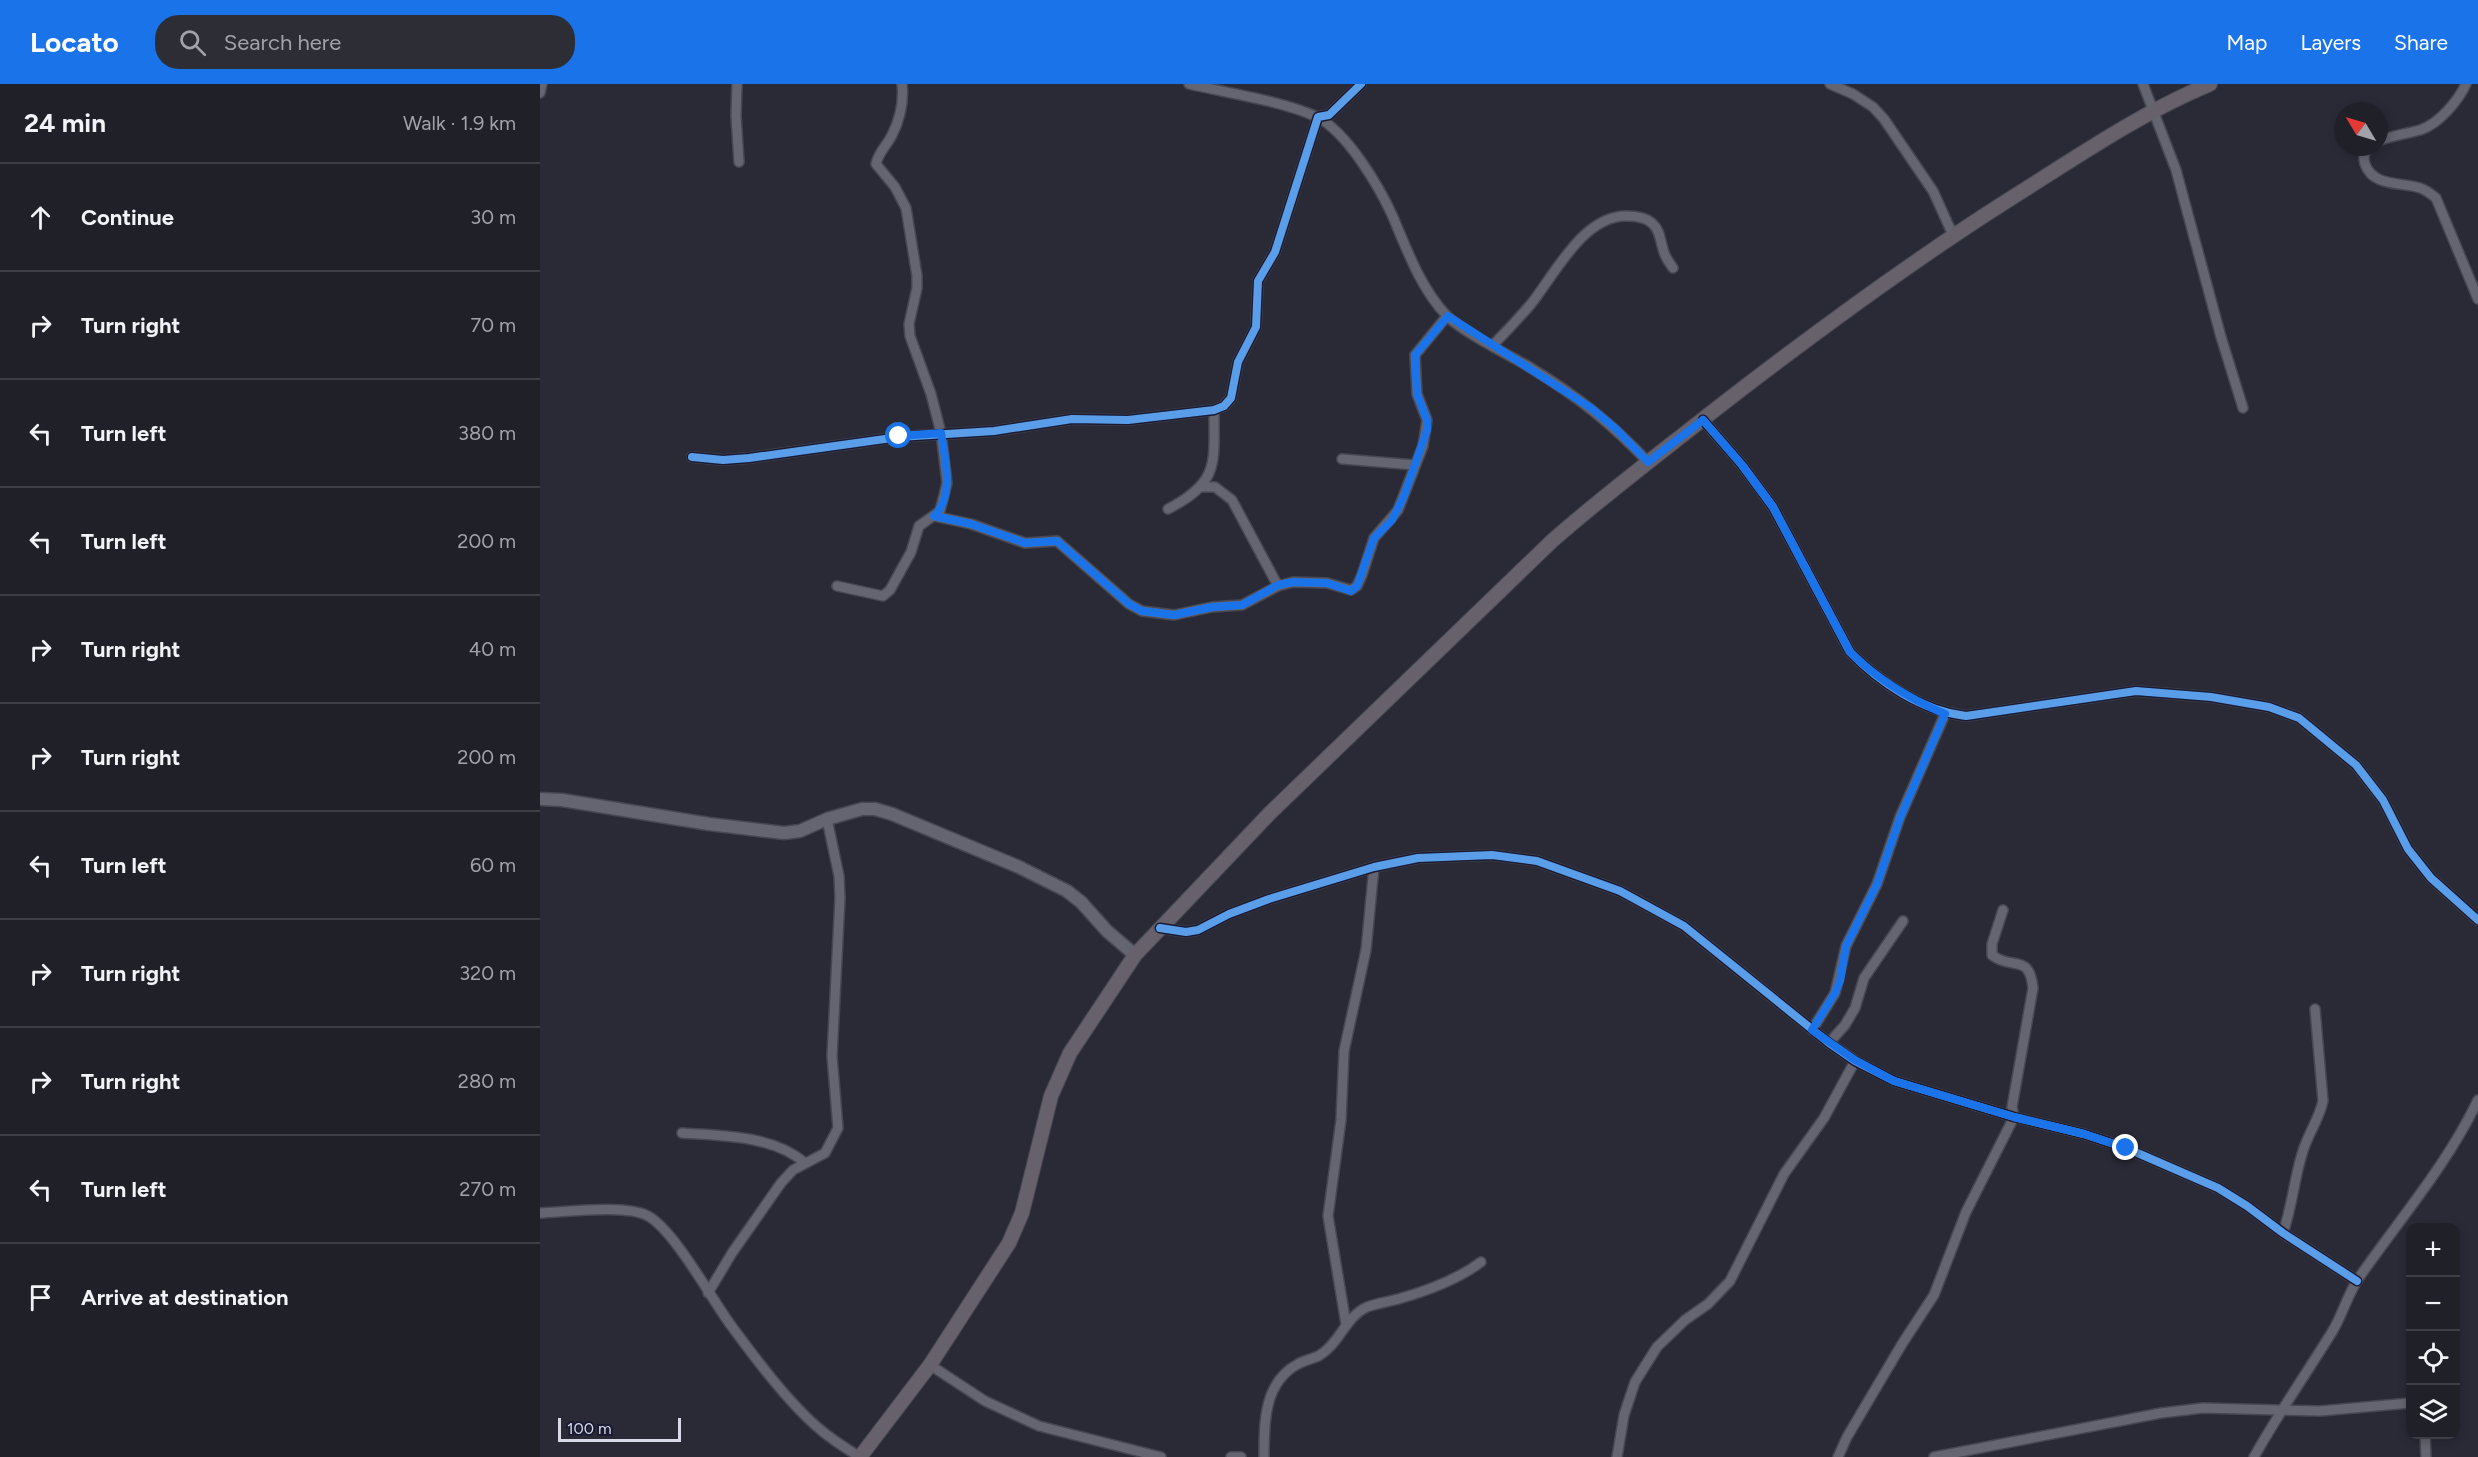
<!DOCTYPE html>
<meta charset="utf-8">
<style>
:root{--surface:#202029;--page:#2d2d35;--text:#f1f3f6;--muted:#a2a3a8;--line:#3d3e46;--accent:#1a73e8}
body{margin:0;font-family:Figtree,sans-serif;background:var(--page);color:var(--text)}
.controls{position:absolute;right:18px;bottom:18px;display:grid;overflow:hidden;border-radius:12px;box-shadow:0 3px 9px #0003}
.controls button{width:54px;height:54px;display:grid;place-items:center;padding:0;border:0;border-bottom:2px solid var(--line);background:var(--surface);color:var(--text);font:30px sans-serif}
.compass{position:absolute;left:1794px;top:18px;width:54px;height:54px;border-radius:50%;background:var(--surface);box-shadow:0 3px 9px #0003;rotate:308deg}
.scale{position:absolute;left:18px;bottom:15px;width:123px;box-sizing:border-box;padding-left:6px;border:3px solid #d7d9e9;border-top:0;font-size:16px;line-height:21px;white-space:nowrap;color:#d7d9e9;-webkit-text-stroke:4px #1a1b33;paint-order:stroke}
.stop{position:absolute;width:18px;height:18px;margin:-14px;border:4px solid #1a73e8;border-radius:50%;background:#fff}
.stop.end{background:#1a73e8;border-color:#fff;box-shadow:0 2px 6px #0008}
.list{margin:0;padding:0;list-style:none}
h2{display:flex;justify-content:space-between;align-items:center;height:78px;margin:0;padding:0 24px;font-size:26px}
h2 small{font-size:20px;font-weight:400;color:var(--muted)}
.list li{display:grid;grid-template-columns:39px 1fr auto;gap:18px;align-items:center;box-sizing:border-box;height:108px;padding:0 24px;border-top:2px solid var(--line)}
.list b{display:block;font-size:22px;white-space:nowrap}
.list em{font-size:20px;font-style:normal;color:var(--muted)}
.icon{flex:none;width:33px;height:33px;fill:none;stroke:currentColor;stroke-width:2;stroke-linecap:round;stroke-linejoin:round}
.map{position:relative;flex:none;width:1938px;height:1373px;overflow:hidden}
header{display:flex;align-items:center;gap:36px;box-sizing:border-box;height:84px;padding:0 30px;background:var(--accent);color:#fff}
header strong{font-size:28px}
nav{display:flex;gap:33px;margin-inline-start:auto;font-size:21px}
.search{width:420px;height:54px;background:var(--page);display:flex;align-items:center;gap:15px;box-sizing:border-box;padding:0 21px;border-radius:24px;color:var(--muted);font-size:22px}
main{display:flex}
aside{flex:1;background:var(--surface)}
.map>svg:first-child{display:block}
.lines{fill:none;stroke-linecap:round;stroke-linejoin:round}
.minor-casing{stroke:#474752;stroke-width:12}
.tertiary-casing{stroke:#474752;stroke-width:15}
.secondary-casing{stroke:#474752;stroke-width:16}
.minor{stroke:#646570;stroke-width:9}
.tertiary{stroke:#646570;stroke-width:12}
.secondary{stroke:#66616a;stroke-width:14}
.cycleway-casing{stroke:#1a1b33;stroke-width:11}
.cycleway{stroke:#5a9eea;stroke-width:8}
.route{stroke:#1a73e8;stroke-width:8}
</style>
<header>
<strong>Locato</strong>
<div class="search"><svg class="icon" aria-label="search" viewBox="0 0 24 24"><circle cx="10" cy="10" r="6"/><path d="M15 15l6 6"/></svg>Search here</div>
<nav><a>Map</a><a>Layers</a><a>Share</a></nav>
</header>
<main>
<aside>
<h2>24 min<small>Walk · 1.9 km</small></h2>
<ul class="list">
<li><svg class="icon" aria-label="ahead" viewBox="0 0 24 24"><path d="M12 20V5M6 11l6-6 6 6"/></svg><div><b>Continue</b></div><em>30 m</em></li>
<li><svg class="icon" aria-label="right" viewBox="0 0 24 24"><path d="M7 20v-9h11M14 6l5 5-5 5"/></svg><div><b>Turn right</b></div><em>70 m</em></li>
<li><svg class="icon" aria-label="left" viewBox="0 0 24 24"><path d="M17 20v-9H6M10 6l-5 5 5 5"/></svg><div><b>Turn left</b></div><em>380 m</em></li>
<li><svg class="icon" aria-label="left" viewBox="0 0 24 24"><path d="M17 20v-9H6M10 6l-5 5 5 5"/></svg><div><b>Turn left</b></div><em>200 m</em></li>
<li><svg class="icon" aria-label="right" viewBox="0 0 24 24"><path d="M7 20v-9h11M14 6l5 5-5 5"/></svg><div><b>Turn right</b></div><em>40 m</em></li>
<li><svg class="icon" aria-label="right" viewBox="0 0 24 24"><path d="M7 20v-9h11M14 6l5 5-5 5"/></svg><div><b>Turn right</b></div><em>200 m</em></li>
<li><svg class="icon" aria-label="left" viewBox="0 0 24 24"><path d="M17 20v-9H6M10 6l-5 5 5 5"/></svg><div><b>Turn left</b></div><em>60 m</em></li>
<li><svg class="icon" aria-label="right" viewBox="0 0 24 24"><path d="M7 20v-9h11M14 6l5 5-5 5"/></svg><div><b>Turn right</b></div><em>320 m</em></li>
<li><svg class="icon" aria-label="right" viewBox="0 0 24 24"><path d="M7 20v-9h11M14 6l5 5-5 5"/></svg><div><b>Turn right</b></div><em>280 m</em></li>
<li><svg class="icon" aria-label="left" viewBox="0 0 24 24"><path d="M17 20v-9H6M10 6l-5 5 5 5"/></svg><div><b>Turn left</b></div><em>270 m</em></li>
<li><svg class="icon" aria-label="arrive" viewBox="0 0 24 24"><path d="M6 21V4h12l-3 4 3 4H6"/></svg><div><b>Arrive at destination</b></div></li>
</ul>
</aside>
<div class="map">
<svg width="1938" height="1373" viewBox="0 0 1938 1373">
<rect width="100%" height="100%" fill="#2a2a37"/>
<g class="lines">
<g class="minor-casing">
<g id="minor">
<polyline points="197,0 196,32 199,78"/>
<path d="M649,0C687,9 743,17 777,33C807,48 839,102 853,133C867,166 881,205 907,232C924,249 969,271 991,284C1037,312 1071,339 1108,378"/>
<polyline points="1290,0 1313,10 1333,23 1344,35 1393,107 1413,151"/>
<polyline points="1603,0 1636,86 1681,253 1703,324"/>
<polyline points="0,9 2,0"/>
<path d="M1839,57C1853,51 1866,50 1880,46C1899,40 1918,17 1926,0"/>
<path d="M1829,63C1824,68 1823,74 1825,80C1833,103 1861,98 1880,104C1886,106 1890,109 1896,114L1938,215"/>
<path d="M953,261C966,248 979,234 991,220C1015,190 1043,132 1086,132C1095,132 1105,133 1112,139C1122,148 1120,162 1126,173C1128,177 1131,181 1133,184"/>
<path d="M1163,336L1202,381L1233,423L1310,568C1340,599 1382,627 1426,632L1596,607L1671,613L1729,623L1759,634L1816,681L1843,716L1868,765L1891,794L1938,836"/>
<polyline points="152,373 183,376 209,374 359,353 454,347 532,335 588,336 674,326 684,322 691,314 698,278 716,243 718,197 735,168 778,33 789,31 821,0"/>
<polyline points="802,375 875,381"/>
<polyline points="662,403 675,403 692,416 738,502"/>
<path d="M628,425C680,398 674,379 674,326"/>
<polyline points="394,432 431,440 485,459 517,457 589,520 602,527 634,531 672,523 702,521 738,502 753,498 787,499 811,506 817,502 822,491 834,454 858,426 883,362 887,336 877,310 875,271 907,232"/>
<path d="M297,502L343,512L350,506L371,468L379,442L400,427L407,399L401,349L391,310L370,252L369,240L377,204V192L366,124L355,103L336,80C338,69 347,61 352,51C360,35 364,18 362,0"/>
<polyline points="620,844 646,848 658,846 689,830 729,815 834,783 878,774 952,771 997,777 1080,807 1144,842 1289,959 1315,977 1354,997 1474,1033 1544,1050 1586,1064 1678,1104 1707,1122 1743,1149 1817,1197"/>
<polyline points="1272,946 1295,909 1306,862 1337,800 1360,733 1405,630"/>
<polyline points="1289,959 1305,941 1315,924 1324,894 1363,837"/>
<path d="M142,1049C182,1052 233,1051 265,1079"/>
<path d="M0,1129C26,1128 87,1120 108,1132C134,1146 171,1214 190,1240C215,1274 250,1321 282,1347C294,1357 307,1365 320,1373"/>
<path d="M1743,1149C1752,1123 1754,1096 1762,1070C1767,1051 1779,1036 1783,1017L1775,925"/>
<polyline points="168,1209 192,1169 241,1099 253,1086 285,1069 298,1044 292,972 300,814 299,792 287,735"/>
<polyline points="806,1240 788,1132 801,1036 804,967 826,866 834,783"/>
<polyline points="390,1281 445,1317 499,1342 621,1373"/>
<polyline points="1885,1350 1886,1373"/>
<polyline points="691,1373 701,1373"/>
<path d="M724,1373C724,1338 724,1298 758,1280C765,1276 773,1275 780,1271C800,1259 805,1233 827,1223C837,1219 848,1218 858,1215C887,1207 917,1196 941,1178"/>
<polyline points="1077,1373 1084,1331 1095,1298 1117,1263 1145,1236 1168,1220 1190,1197 1244,1090 1284,1034 1315,977"/>
<path d="M1298,1373L1307,1353L1362,1260L1394,1211L1426,1128L1474,1033L1472,1023L1493,904C1489,868 1472,887 1452,871V860L1463,826"/>
<polyline points="1394,1373 1621,1329 1663,1324 1780,1327 1870,1319"/>
<path d="M1714,1373C1738,1330 1766,1290 1792,1248C1802,1232 1807,1212 1818,1195C1859,1136 1907,1081 1938,1016"/>
</g>
</g>
<g class="tertiary-casing">
<polyline id="tertiary" points="0,715 22,716 169,740 244,749 260,747 287,735 322,725 335,725 352,730 479,783 527,807 541,818 567,847 595,871"/>
</g>
<g class="secondary-casing">
<path id="secondary" d="M320,1373L390,1281L469,1159L482,1129L511,1012L530,969L595,871L730,729L1012,457C1062,413 1115,373 1167,332C1266,255 1367,180 1473,113C1537,73 1600,29 1670,0"/>
</g>
<use href="#minor" class="minor"/>
<use href="#tertiary" class="tertiary"/>
<use href="#secondary" class="secondary"/>
<g class="cycleway-casing">
<g id="cycleway">
<path d="M1163,336L1202,381L1233,423L1310,568C1340,599 1382,627 1426,632L1596,607L1671,613L1729,623L1759,634L1816,681L1843,716L1868,765L1891,794L1938,836"/>
<polyline points="152,373 183,376 209,374 359,353 454,347 532,335 588,336 674,326 684,322 691,314 698,278 716,243 718,197 735,168 778,33 789,31 821,0"/>
<polyline points="620,844 646,848 658,846 689,830 729,815 834,783 878,774 952,771 997,777 1080,807 1144,842 1289,959 1315,977 1354,997 1474,1033 1544,1050 1586,1064 1678,1104 1707,1122 1743,1149 1817,1197"/>
</g>
</g>
<use href="#cycleway" class="cycleway"/>
</g>
<g class="lines">
<path class="route" d="M359,352L401,349C405,374 415,412 394,432L431,440L485,459L517,457L589,520L602,527L634,531L672,523L702,521L738,501L753,498L787,499L811,507L817,502L834,454L852,436L864,412L887,346V336L877,310L875,271L908,232L1051,324L1076,345L1108,378L1163,336L1202,381L1233,423L1310,568C1337,595 1370,615 1405,630L1360,734L1337,800L1306,862L1300,897L1295,909L1272,946L1315,976L1354,997L1474,1033L1544,1050L1586,1064"/>
</g>
</svg>
<div class="controls">
<button>+</button>
<button>−</button>
<button><svg class="icon" aria-label="locate" viewBox="0 0 24 24"><circle cx="12" cy="12" r="6"/><path d="M12 2v4M12 18v4M2 12h4M18 12h4"/></svg></button>
<button><svg class="icon" aria-label="layers" viewBox="0 0 24 24"><path d="M12 4l9 5-9 5-9-5zM3 14l9 5 9-5"/></svg></button>
</div>
<svg class="compass" viewBox="-18 -18 36 36"><path d="M0-13l5 13h-10z" fill="#e53935"/><path d="M0 13l5-13h-10z" fill="#a2a3a8"/></svg>
<div class="scale">100 m</div>
<div class="stop" style="left:359px;top:352px"></div>
<div class="stop end" style="left:1586px;top:1064px"></div>
</div>
</main>
